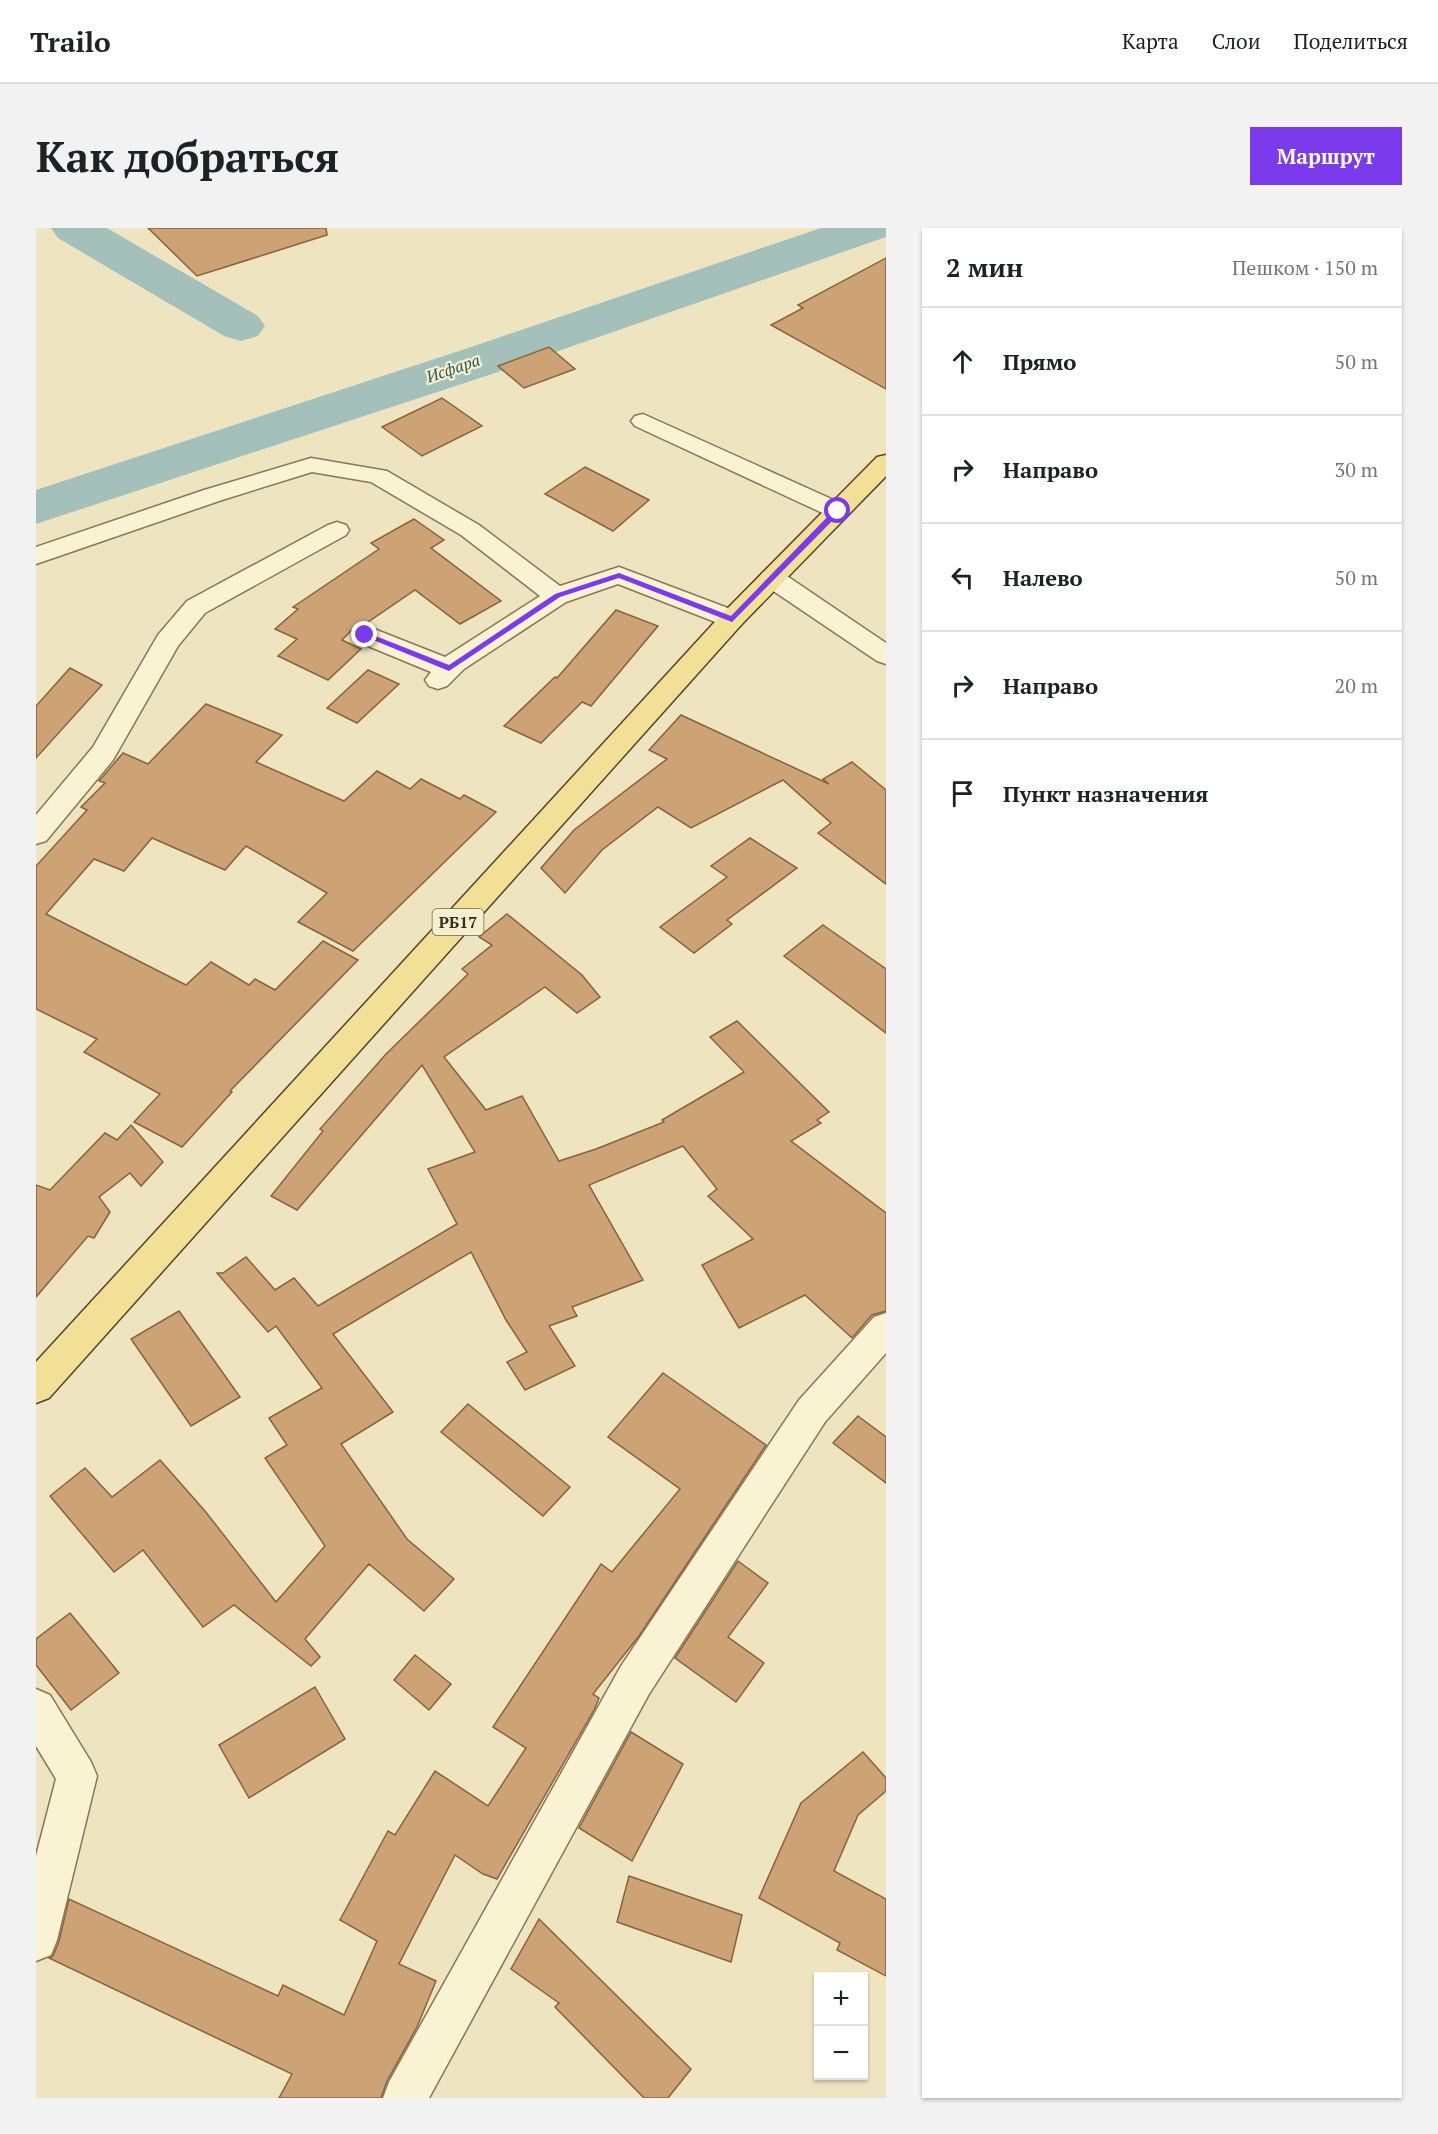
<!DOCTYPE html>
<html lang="ru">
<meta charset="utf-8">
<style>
:root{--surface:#fff;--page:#f2f2f2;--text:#202124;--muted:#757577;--line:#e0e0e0;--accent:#7c3aed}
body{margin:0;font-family:"PT Serif",serif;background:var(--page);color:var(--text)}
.controls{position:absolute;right:18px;bottom:18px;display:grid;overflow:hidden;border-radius:0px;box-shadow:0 2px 4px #0004}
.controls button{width:54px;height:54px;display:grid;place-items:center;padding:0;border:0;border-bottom:2px solid var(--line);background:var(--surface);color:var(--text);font:30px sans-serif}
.stop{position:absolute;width:18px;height:18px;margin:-14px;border:4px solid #7c3aed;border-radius:50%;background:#fff}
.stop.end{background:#7c3aed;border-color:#fff;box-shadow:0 2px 6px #0008}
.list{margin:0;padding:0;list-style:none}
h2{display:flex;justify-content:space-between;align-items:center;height:78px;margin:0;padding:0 24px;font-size:26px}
h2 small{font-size:20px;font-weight:400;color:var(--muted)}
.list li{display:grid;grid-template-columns:39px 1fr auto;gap:18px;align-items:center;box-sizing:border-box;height:108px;padding:0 24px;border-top:2px solid var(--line)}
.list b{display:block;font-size:22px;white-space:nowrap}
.list em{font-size:20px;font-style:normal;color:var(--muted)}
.icon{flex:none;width:33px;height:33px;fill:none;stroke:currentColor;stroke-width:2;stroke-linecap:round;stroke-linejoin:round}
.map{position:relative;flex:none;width:850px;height:1870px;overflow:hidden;border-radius:0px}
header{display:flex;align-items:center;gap:36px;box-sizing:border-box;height:84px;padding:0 30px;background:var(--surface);border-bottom:2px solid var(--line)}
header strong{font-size:28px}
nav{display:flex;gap:33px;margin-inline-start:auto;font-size:21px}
.intro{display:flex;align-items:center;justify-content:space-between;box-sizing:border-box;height:144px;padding:0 36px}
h1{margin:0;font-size:42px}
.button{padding:15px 27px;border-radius:0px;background:var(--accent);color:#fff;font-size:21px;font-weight:700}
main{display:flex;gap:36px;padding:0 36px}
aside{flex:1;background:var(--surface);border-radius:0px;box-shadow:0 2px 4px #0004}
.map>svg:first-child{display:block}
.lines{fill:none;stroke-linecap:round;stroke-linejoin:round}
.river{fill:#a3c0bb;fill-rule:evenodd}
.building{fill:#cda375;stroke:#87623d;stroke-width:1.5}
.street-casing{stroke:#877658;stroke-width:3}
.primary-casing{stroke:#55432c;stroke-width:3}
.street{fill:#f9f2d3;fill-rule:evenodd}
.primary{fill:#f2e097;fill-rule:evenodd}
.route{fill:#7c3aed}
.labels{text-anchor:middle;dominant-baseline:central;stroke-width:4.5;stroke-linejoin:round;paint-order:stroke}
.far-water-label{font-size:16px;font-style:italic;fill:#2b5557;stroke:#f5efcf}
.shield{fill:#f5efcf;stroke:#706652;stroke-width:1.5}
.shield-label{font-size:16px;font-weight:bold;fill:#372c1c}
</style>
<header>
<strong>Trailo</strong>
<nav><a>Карта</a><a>Слои</a><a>Поделиться</a></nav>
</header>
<div class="intro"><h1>Как добраться</h1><a class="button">Маршрут</a></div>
<main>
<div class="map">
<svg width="850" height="1870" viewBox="0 0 850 1870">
<rect width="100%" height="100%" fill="#eee5c0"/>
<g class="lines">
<g class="river">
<polygon points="15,0 71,0 222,88 229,98 222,108 205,113 188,108 22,10"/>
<polygon points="785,0 850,0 850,9 465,143 0,296 0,262 429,121"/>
</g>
</g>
<g class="building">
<polygon points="112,0 290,0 291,7 161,48"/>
<polygon points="850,30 850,161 735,97 767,80 762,77"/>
<polygon points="513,119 539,141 488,160 462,138"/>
<polygon points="406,170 446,198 386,228 346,199"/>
<polygon points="549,239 613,272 577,303 509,266"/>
<polygon points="378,291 408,312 395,320 465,373 424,396 379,362 329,396 319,399 306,412 325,421 292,452 242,428 261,411 239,401 262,381 257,379 343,321 335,315"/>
<polygon points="580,382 622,398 555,478 546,474 505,515 468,498 519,449 521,450"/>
<polygon points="34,440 66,457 0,530 0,478"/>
<polygon points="332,442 363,456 321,495 291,480"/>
<polygon points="170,476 246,507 220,534 308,573 341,543 374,561 385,551 424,571 428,567 460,584 317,723 262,694 291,665 210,618 189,642 116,610 88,643 58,631 10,686 150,757 175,734 213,757 219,751 239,762 287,713 322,732 194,863 196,864 146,919 98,894 124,866 48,824 61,811 0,781 0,638 51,582 45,579 69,555 63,553 87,525 112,536"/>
<polygon points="645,487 793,556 787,551 816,534 850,562 850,656 782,605 795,595 747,552 655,600 622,579 566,622 529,665 505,640 538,602 631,531 613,522"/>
<polygon points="714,610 761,640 691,692 696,696 658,725 624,699 691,649 675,638"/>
<polygon points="471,686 546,747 564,769 541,785 509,759 408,829 450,882 486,868 523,933 560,921 628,894 626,892 708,844 674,809 701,793 793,884 781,892 785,895 755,913 850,985 850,1083 836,1087 816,1110 769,1067 703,1100 666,1037 717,1011 672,968 681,961 647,918 553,957 607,1052 536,1079 541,1088 513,1098 539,1138 489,1162 471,1134 491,1124 470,1092 435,1024 297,1106 357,1184 305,1216 371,1311 418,1351 388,1383 333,1336 269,1411 284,1429 275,1438 198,1377 167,1399 107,1322 78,1344 14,1268 49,1240 76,1269 124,1232 169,1283 240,1374 289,1318 229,1230 251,1217 233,1190 286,1160 240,1098 232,1104 181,1045 187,1045 210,1029 239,1062 258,1050 282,1078 421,996 392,941 439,924 386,837 261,982 235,968 287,903 284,901 350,826 432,746 426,741 456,717 443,709"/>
<polygon points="787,697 850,741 850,805 748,728"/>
<polygon points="95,897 127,934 105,958 94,945 63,969 74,984 58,1010 52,1008 0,1069 0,957 14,962 69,905 81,912"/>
<polygon points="143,1083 204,1169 155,1198 95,1111"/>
<polygon points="627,1145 730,1217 603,1408 557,1466 563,1470 558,1482 461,1651 447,1646 419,1627 363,1736 400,1753 381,1799 351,1853 345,1870 243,1870 256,1846 13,1730 17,1728 23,1713 33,1671 242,1768 247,1757 308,1787 341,1713 304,1692 352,1603 359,1607 399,1543 452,1578 490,1520 457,1499 565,1336 576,1344 644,1261 572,1209"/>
<polygon points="432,1176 534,1259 507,1288 405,1204"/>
<polygon points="822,1188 850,1209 850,1255 797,1215"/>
<polygon points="702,1333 732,1355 692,1409 728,1435 700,1474 639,1430"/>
<polygon points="34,1385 83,1445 35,1482 0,1437 0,1411"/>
<polygon points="379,1427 415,1456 393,1482 358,1452"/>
<polygon points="279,1459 309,1511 213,1570 183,1517"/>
<polygon points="595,1504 647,1536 596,1633 543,1600"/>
<polygon points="827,1524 850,1550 850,1563 822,1587 798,1643 850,1671 850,1748 801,1722 804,1715 723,1670 765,1575"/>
<polygon points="593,1648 706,1687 695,1734 581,1694"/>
<polygon points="503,1691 655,1841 632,1870 608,1870 519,1779 523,1775 475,1741"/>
</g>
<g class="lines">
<g class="street-casing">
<g id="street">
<polygon points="607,186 811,278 814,283 811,288 802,291 793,288 599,198 595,193 599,188"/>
<polygon points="275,230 351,243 443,297 524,358 583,339 705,385 709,391 705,397 696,399 687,397 582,356 530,374 428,441 411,458 402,461 393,458 389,452 395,444 320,413 316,407 320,401 329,398 338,401 409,429 504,368 425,307 335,254 276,244 186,272 0,336 0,319 168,262"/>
<polygon points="301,294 310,297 313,302 310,307 169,385 142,418 77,532 10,613 0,616 0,587 57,519 122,407 151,373 292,297"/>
<polygon points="736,342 745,344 850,415 850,436 841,433 727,356 723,350 727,344"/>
<polygon points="850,1085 850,1125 789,1194 613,1466 393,1870 347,1870 353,1854 585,1438 763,1172 838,1089"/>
<polygon points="0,1461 14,1467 55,1534 61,1548 21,1712 15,1727 0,1733 0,1628 20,1551 0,1518"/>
</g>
</g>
<g class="primary-casing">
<polygon id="primary" points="850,227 850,248 705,397 13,1170 0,1175 0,1134 687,385 841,229"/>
</g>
<use href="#street" class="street"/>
<use href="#primary" class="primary"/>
</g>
<polygon class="route" points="799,281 806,283 696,394 583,350 524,369 413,443 325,407 332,405 413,437 519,366 583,345 695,388"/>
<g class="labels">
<g class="far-water-label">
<text transform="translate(417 140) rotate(-19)">Исфара</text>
</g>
<rect class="shield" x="396.5" y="681" width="51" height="26" rx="4.5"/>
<g class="shield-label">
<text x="422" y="694">РБ17</text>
</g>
</g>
</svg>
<div class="controls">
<button>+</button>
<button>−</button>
</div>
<div class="stop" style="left:802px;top:283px"></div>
<div class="stop end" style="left:329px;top:407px"></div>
</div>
<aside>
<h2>2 мин<small>Пешком · 150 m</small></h2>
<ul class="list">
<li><svg class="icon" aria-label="ahead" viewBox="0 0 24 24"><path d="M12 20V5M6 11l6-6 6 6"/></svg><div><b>Прямо</b></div><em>50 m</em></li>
<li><svg class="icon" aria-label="right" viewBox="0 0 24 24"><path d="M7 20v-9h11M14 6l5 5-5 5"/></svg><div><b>Направо</b></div><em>30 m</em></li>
<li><svg class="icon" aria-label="left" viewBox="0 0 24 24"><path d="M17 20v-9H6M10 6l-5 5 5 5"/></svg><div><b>Налево</b></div><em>50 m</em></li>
<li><svg class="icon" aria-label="right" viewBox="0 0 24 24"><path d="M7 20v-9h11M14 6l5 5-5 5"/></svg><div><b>Направо</b></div><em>20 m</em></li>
<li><svg class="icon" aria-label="arrive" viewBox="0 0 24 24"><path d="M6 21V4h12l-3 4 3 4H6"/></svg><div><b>Пункт назначения</b></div></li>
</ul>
</aside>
</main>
